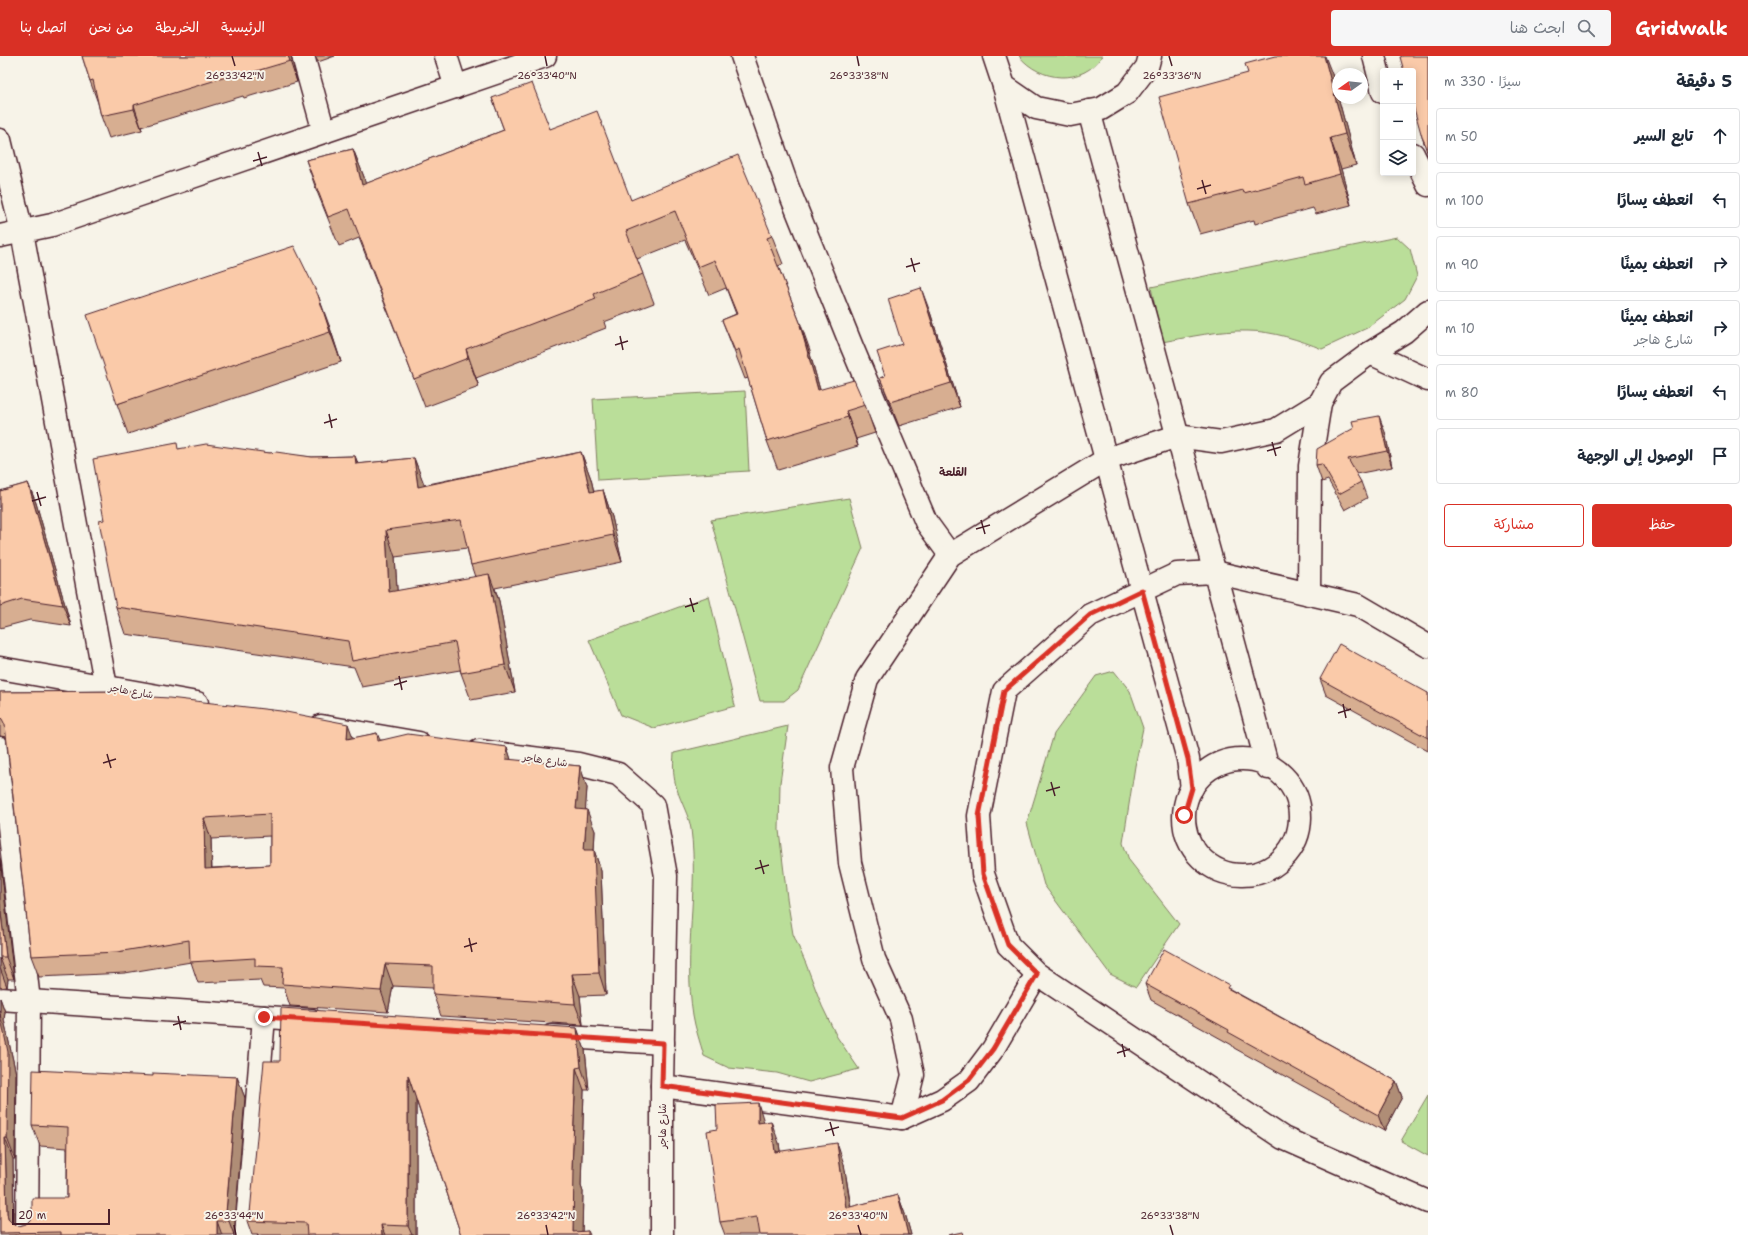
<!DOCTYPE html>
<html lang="ar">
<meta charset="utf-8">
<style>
:root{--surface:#fff;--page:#f6f6f7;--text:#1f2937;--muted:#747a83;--line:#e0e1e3;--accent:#d93025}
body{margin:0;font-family:"Shantell Sans","Playpen Sans Arabic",sans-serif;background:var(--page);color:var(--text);direction:rtl}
.controls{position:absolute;right:12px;top:12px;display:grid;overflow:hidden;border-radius:4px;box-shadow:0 2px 10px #0003}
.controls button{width:36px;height:36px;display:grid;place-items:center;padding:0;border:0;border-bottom:1px solid var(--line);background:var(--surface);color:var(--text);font:20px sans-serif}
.compass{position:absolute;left:1332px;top:12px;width:36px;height:36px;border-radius:50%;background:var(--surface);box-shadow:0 2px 10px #0003;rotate:255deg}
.scale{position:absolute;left:12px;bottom:10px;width:98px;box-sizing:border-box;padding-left:4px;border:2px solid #4a1f2b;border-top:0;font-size:11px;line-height:14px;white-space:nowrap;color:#4a1f2b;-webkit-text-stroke:3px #f7f3e8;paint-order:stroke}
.stop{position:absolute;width:12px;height:12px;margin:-9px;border:3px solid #d93025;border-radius:50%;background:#fff}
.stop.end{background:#d93025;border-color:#fff;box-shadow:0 1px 4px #0008}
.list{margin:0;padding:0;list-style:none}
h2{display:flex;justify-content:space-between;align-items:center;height:52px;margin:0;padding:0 16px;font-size:17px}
h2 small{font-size:13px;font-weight:400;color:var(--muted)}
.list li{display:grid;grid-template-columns:26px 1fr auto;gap:12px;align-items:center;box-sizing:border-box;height:56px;margin:0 8px 8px;padding:0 8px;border:1px solid var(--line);border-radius:4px}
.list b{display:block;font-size:15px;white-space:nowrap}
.list p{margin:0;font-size:13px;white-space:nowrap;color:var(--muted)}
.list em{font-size:13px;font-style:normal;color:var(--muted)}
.actions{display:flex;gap:8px;padding:12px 16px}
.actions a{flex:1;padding:9px 0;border:1px solid var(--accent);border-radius:4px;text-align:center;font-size:14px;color:var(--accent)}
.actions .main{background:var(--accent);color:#fff}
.icon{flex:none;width:22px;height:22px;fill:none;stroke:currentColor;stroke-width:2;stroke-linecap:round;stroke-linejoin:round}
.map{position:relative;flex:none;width:1428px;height:1179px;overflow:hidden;direction:ltr}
header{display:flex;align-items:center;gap:24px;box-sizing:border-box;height:56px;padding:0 20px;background:var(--accent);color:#fff}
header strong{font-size:19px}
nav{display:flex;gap:22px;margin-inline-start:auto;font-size:14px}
.search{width:280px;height:36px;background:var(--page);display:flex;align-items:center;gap:10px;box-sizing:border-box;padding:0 14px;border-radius:4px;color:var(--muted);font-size:15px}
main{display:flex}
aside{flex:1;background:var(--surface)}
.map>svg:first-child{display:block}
.green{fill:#bade99;stroke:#827e62}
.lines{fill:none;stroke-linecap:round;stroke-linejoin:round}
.minor-casing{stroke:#4a1f2b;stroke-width:25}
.tertiary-casing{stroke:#4a1f2b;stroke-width:25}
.minor{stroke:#f7f3e8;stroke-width:22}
.tertiary{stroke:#f7f3e8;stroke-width:22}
.wall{fill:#d7ae91;stroke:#4a1f2b;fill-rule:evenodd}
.shaded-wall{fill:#af8d76;stroke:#4a1f2b}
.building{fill:#facaa9;stroke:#4a1f2b;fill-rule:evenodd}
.route{stroke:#d93025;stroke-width:5}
.ticks{fill:none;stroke:#4a1f2b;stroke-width:1.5}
.labels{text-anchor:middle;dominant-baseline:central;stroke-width:4;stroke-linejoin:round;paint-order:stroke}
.street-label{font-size:10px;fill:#4a1f2b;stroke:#f7f3e8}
.neighbourhood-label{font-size:11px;font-weight:bold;fill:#4a1f2b;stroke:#f7f3e8}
.ticks-label{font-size:10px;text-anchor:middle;fill:#4a1f2b;stroke:#f7f3e8;stroke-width:4;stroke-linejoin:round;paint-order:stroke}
</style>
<header>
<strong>Gridwalk</strong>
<div class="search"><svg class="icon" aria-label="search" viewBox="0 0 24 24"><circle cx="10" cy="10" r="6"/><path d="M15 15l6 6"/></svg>ابحث هنا</div>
<nav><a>الرئيسية</a><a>الخريطة</a><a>من نحن</a><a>اتصل بنا</a></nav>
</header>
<main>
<aside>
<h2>5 دقيقة<small>سيرًا · 330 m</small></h2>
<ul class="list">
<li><svg class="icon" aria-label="ahead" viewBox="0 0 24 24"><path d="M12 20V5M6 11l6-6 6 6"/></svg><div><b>تابع السير</b></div><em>50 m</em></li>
<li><svg class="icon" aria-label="left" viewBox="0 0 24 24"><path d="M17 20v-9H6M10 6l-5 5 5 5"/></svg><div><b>انعطف يسارًا</b></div><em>100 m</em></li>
<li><svg class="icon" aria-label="right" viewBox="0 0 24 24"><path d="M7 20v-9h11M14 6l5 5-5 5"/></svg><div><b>انعطف يمينًا</b></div><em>90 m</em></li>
<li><svg class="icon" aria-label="right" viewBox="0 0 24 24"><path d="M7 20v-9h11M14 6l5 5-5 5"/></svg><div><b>انعطف يمينًا</b><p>شارع هاجر</p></div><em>10 m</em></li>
<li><svg class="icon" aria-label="left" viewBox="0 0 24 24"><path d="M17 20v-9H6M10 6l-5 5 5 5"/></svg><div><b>انعطف يسارًا</b></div><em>80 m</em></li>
<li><svg class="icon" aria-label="arrive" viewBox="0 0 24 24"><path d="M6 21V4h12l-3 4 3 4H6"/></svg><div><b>الوصول إلى الوجهة</b></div></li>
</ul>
<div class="actions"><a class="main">حفظ</a><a>مشاركة</a></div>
</aside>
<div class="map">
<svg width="1428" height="1179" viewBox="0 0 1428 1179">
<rect width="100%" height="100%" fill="#f7f3e8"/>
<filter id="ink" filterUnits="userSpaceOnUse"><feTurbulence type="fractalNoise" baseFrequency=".025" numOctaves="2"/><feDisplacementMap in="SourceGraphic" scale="8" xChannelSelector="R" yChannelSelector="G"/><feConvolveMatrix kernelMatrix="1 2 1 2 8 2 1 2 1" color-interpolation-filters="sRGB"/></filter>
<g filter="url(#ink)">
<g class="green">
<path d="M1019,0H1102C1083,30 1040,26 1019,0Z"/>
<path d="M1397,181L1410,193L1417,220L1405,243L1367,272L1322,293C1300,284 1272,275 1248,275C1219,274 1190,281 1162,286L1151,231Z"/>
<polygon points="745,335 749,415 598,424 593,343"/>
<polygon points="849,442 863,492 798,634 784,645 760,645 711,464"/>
<polygon points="709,540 735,650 654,672 621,659 589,584"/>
<polygon points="1114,615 1130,635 1143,672 1135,710 1123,787 1129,804 1179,868 1136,931 1110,918 1044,829 1027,767 1054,678 1096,620"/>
<path d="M788,670L780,727L779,774L787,842L793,878L806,908L822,950L837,981L859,1013L809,1026L777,1017L729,1012L704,1000C700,986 695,972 693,959C683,897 699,834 691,773C689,759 681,747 677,733C673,722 673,710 674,697Z"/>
<polygon points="1428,1039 1428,1100 1401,1085"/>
</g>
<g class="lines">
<g class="minor-casing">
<g id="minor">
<polyline points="303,0 324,76"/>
<polyline points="446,0 456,31"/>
<polyline points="742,0 788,132 852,291 926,466 950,499"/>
<polyline points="1374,0 1383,36"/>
<polyline points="1004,30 1188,703 1192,732"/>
<polyline points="1089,55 1268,712"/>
<polyline points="0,84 22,176 106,631"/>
<polyline points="1413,98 1428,129"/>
<polyline points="0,180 52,169 545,0"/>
<polyline points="1370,297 1428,324"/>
<polyline points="1309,538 1310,410 1320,347 1331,326 1370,297 1404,276 1428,255"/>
<polyline points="1428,590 1358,549 1214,516 1177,518 1090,559 1004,635 979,760 983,818 1008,889 1037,918 1283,1082 1428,1146"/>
<polyline points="0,612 197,647"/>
<polyline points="321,670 419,687"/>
<polyline points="0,692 29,945 27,1179"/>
<polyline points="479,695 578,708 618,718 653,749 666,820 662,1030 662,1179"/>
<circle cx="1242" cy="761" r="58"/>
<polyline points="0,943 311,964"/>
<polyline points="551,980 663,987"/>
<polyline points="662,1030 902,1062 942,1044 969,1025 993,993 1037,918"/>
<polyline points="902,1062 913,1019 901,963 874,903 850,807 842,712 867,623 950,499 1107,403 1177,380 1221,386 1276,374 1320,347"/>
<polyline points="246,1179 264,961"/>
</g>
</g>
<g class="tertiary-casing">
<polyline id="tertiary" points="994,0 1004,30 1036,52 1070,59 1101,53 1127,37 1147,11 1150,0"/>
</g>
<use href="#minor" class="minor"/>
<use href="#tertiary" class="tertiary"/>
</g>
<g class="wall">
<polygon points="82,0 291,0 297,26 244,42 243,40 141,71 142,74 109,82 101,60 98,47 90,25"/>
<polygon points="315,0 335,0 318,6"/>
<polygon points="1428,0 1428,99 1422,81"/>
<polygon points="1332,18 1356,109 1341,113 1351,149 1316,158 1313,152 1255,168 1254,164 1200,178 1189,148"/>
<polygon points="492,42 550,73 631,144 772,180 783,208 778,210 801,269 811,297 810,298 820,334 865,349 875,377 856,383 858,390 778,414 767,385 748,322 745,323 733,292 722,264 736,258 726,232 709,239 685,184 637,203 654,247 604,266 606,272 476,322 479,331 425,351 359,182 339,190 316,133 306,104 353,93 364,121 365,128 504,74"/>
<polygon points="930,256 960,351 899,370 889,345 880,322 885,320 902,288"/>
<polygon points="329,269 341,306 128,378 117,348"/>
<polygon points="1385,376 1392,411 1356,418 1361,426 1367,442 1345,454 1328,424 1322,426 1316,409"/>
<path d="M179,393L270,397L312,401L355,400L358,408L414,402L424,429L581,396L591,423L594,436L603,434L612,461L622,506L495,532L499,545L515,636L471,644L461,617L460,614L362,631L354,611L125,578L116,551ZM467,492L471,509L475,521L397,535L395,501Z"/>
<polygon points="28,427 36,447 71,570 30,564 0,572 0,435"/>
<polygon points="1320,623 1428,637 1428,695 1326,639"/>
<path d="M135,635L137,640L354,682L377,677L380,684L507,691L511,704L580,710L587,732L585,754L595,775L594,794L601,815L606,939L580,940L583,969L441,960L433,938V932L393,930L388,956L290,950L284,932L263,931L260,924L198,927L191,906L125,917L39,921L31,900L6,681L0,680V636ZM270,780V809L212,812L211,783Z"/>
<polygon points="0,802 14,923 8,923 7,931 0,932"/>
<polygon points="1145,928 1230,933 1396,1025 1402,1041 1384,1075 1234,992 1232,989 1151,944"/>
<polygon points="0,942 5,956 4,964 16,1018 15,1103 13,1103 14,1169 19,1170 26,1168 67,1142 67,1092 40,1090 32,1069 153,1020 237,1021 245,1042 234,1179 0,1179"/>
<polygon points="577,972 585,994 589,1034 584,1034 581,1130 583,1136 582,1176 588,1175 590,1179 461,1179 416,1044 416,1179 252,1179 247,1165 250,1157 280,1005"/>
<polygon points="764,1066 779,1087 780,1095 844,1108 851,1151 898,1139 906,1161 911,1179 725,1179 720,1166"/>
</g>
<g class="shaded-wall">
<polygon points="288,0 291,0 297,26 290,5"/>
<polygon points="1324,0 1325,0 1332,18 1356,109 1345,78"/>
<polygon points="134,49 141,71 142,74 134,53"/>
<polygon points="1330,82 1341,113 1351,149 1340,118"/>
<polygon points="353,93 364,121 372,157 362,129"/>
<polygon points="921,232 930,256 960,351 951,327"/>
<polygon points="318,239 329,269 341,306 330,276"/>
<polygon points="800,269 810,298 828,363 818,334"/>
<polygon points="466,293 476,322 479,331 468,302"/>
<polygon points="846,355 856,383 858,390 848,361"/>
<polygon points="1379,360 1385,376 1392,411 1387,395"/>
<polygon points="581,396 591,423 600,463 590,436"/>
<polygon points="355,400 365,426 356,408"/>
<polygon points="414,402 424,428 427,457 418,431"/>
<polygon points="28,427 36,447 71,570 63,549"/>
<polygon points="603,434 612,461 622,506 613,479"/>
<polygon points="386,474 395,501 399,563 389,536"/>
<polygon points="489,518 499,545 515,636 505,609"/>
<polygon points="348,668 356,689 347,683"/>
<polygon points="507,691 514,713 506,703"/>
<polygon points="580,710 587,732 584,775 576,753"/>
<polygon points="587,754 595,775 594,794 601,815 606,939 599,917 584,794"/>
<polygon points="204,762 211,783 212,834 205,813"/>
<polygon points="0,802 14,923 6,901 0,848"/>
<polygon points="0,902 8,923 7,931 0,912"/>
<polygon points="385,908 393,930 388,956 381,935"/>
<polygon points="572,918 580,940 583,969 575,948"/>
<polygon points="0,942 5,956 4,964 16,1018 15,1103 7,1082 0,958"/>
<polygon points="577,972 585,994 589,1034 581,1011"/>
<polygon points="576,1012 584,1034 581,1130 583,1136 582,1179 573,1176 572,1113"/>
<polygon points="408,1019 416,1042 416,1179 412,1179 408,1170"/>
<polygon points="237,1021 245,1042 234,1179 226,1157"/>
<polygon points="1396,1025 1402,1041 1384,1075 1378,1059"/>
<polygon points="758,1047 765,1069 758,1067"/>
<polygon points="771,1065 779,1087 783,1117 775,1096"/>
<polygon points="5,1082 13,1103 14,1177 8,1163 7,1157"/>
<polygon points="837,1087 844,1108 854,1174 846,1152"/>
<polygon points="898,1139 906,1161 911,1179 908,1179"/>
<polygon points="217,1165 222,1179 217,1179"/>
<polygon points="381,1169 385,1179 382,1179"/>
</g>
<g class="building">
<polygon points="82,0 288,0 290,5 236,21 236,18 134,49 134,53 101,60 93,24 90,25"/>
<polygon points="1275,0 1324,0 1345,78 1330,82 1340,118 1305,128 1303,121 1244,137 1243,134 1189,148 1159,41 1248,17 1245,8"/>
<polygon points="1403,0 1428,0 1428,94 1422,81 1413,49 1413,15 1404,15 1400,1"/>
<polygon points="532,27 550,73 597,55 631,144 738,99 772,180 767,182 801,269 800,269 818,334 854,324 865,349 846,355 848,361 767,385 739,293 735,295 722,264 737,258 715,204 698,211 675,155 626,175 643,218 594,238 596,243 466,293 468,302 414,323 349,153 328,161 306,104 353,93 362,129 504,74 492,42"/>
<polygon points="294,190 318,239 330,276 117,348 87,259"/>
<polygon points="921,232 951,327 890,346 880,322 885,320 877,296 902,288 888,243"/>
<polygon points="1379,360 1387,395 1348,403 1361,426 1339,438 1322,408 1316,409 1317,393 1354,372 1352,365"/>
<polygon points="177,387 178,393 206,388 270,397 276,396 312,401 355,400 356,408 414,402 418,431 581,396 590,436 603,434 613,479 471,509 461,464 386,474 389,536 489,518 505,609 461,617 455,586 352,605 348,585 116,551 99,465 104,464 93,403"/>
<polygon points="28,427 63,549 22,543 0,550 0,435"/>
<polygon points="1339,588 1428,637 1428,682 1320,623"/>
<path d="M135,635V640L169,642L281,655L348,668L347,683L377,677L378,685L408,678L507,691L506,703L580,710L576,753L587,754L584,794H594L599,917L572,918L575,948L433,938V910L385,908L381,935L282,928L283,911L255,910V902L190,906L189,884L117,896L31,900L5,669L2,663L0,661V636ZM270,758V809L205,813L204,762Z"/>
<polygon points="0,848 6,901 0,901"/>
<polygon points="1164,893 1229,929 1227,932 1396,1025 1378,1059 1228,976 1229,974 1145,928"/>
<polygon points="281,952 577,972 581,1011 576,1012 572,1113 574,1113 573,1176 588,1175 588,1179 461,1179 408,1019 408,1170 381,1169 382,1179 307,1179 306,1167 247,1165 250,1157 264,1005 280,1005"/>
<polygon points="0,958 8,996 7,1082 5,1082 7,1157 8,1163 13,1168 19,1170 26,1168 30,1164 32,1158 32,1142 67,1142 68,1071 32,1069 33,1014 153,1020 153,1017 237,1021 226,1157 229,1165 217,1165 217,1179 61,1179 61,1176 0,1177"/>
<polygon points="758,1047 758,1067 771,1065 775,1096 837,1087 846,1152 898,1139 908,1179 760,1179 757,1161 720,1166 707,1075 717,1073 716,1049"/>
<polygon points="962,1176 963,1179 948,1179"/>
</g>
</g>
<g class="lines" filter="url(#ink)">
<polyline class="route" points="264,961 663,987 662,1030 902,1062 942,1044 969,1024 993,993 1037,918 1008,889 983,818 979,760 1004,635 1090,559 1142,534 1188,703 1192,732 1184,759"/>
</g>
<path class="ticks" d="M232,0L235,10M545,0L547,10M857,0L859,10M1169,0L1172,10M258,96L262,110M253,105L267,101M1202,124L1206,138M1197,133L1211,129M911,202L915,216M906,211L920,207M620,280L623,294M615,289L628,285M329,358L332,372M324,367L337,363M1272,386L1276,400M1267,395L1281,391M37,436L41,450M32,445L46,441M981,464L985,478M976,473L990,469M690,542L694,556M685,551L698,547M399,620L402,634M394,629L407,625M1343,648L1346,662M1338,657L1351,653M107,698L111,712M103,707L116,703M1051,726L1055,740M1046,735L1060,731M760,804L764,818M755,813L769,809M469,882L472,896M464,891L477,887M178,960L181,974M173,969L186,965M1122,988L1125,1001M1117,997L1130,993M830,1066L834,1080M825,1075L839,1071M234,1169L236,1179M546,1169L548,1179M858,1169L861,1179M1170,1169L1173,1179"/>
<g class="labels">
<g class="street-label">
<text transform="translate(131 635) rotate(10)">شارع هاجر</text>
<text transform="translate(545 704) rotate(8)">شارع هاجر</text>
<text transform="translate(662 1070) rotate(-90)">شارع هاجر</text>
</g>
<g class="neighbourhood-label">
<text x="953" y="416">القلعة</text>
</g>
</g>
<g class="ticks-label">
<text x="235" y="23">26°33'42"N</text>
<text x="547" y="23">26°33'40"N</text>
<text x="859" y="23">26°33'38"N</text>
<text x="1172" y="23">26°33'36"N</text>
<text x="234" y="1163">26°33'44"N</text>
<text x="546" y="1163">26°33'42"N</text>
<text x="858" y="1163">26°33'40"N</text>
<text x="1170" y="1163">26°33'38"N</text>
</g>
</svg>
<div class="controls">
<button>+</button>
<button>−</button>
<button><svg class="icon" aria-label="layers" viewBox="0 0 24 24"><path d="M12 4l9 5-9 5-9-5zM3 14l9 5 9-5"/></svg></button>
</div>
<svg class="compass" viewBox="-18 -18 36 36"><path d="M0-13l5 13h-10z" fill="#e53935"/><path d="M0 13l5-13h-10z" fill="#747a83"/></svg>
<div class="scale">20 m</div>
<div class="stop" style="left:1184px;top:759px"></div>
<div class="stop end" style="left:264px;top:961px"></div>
</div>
</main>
